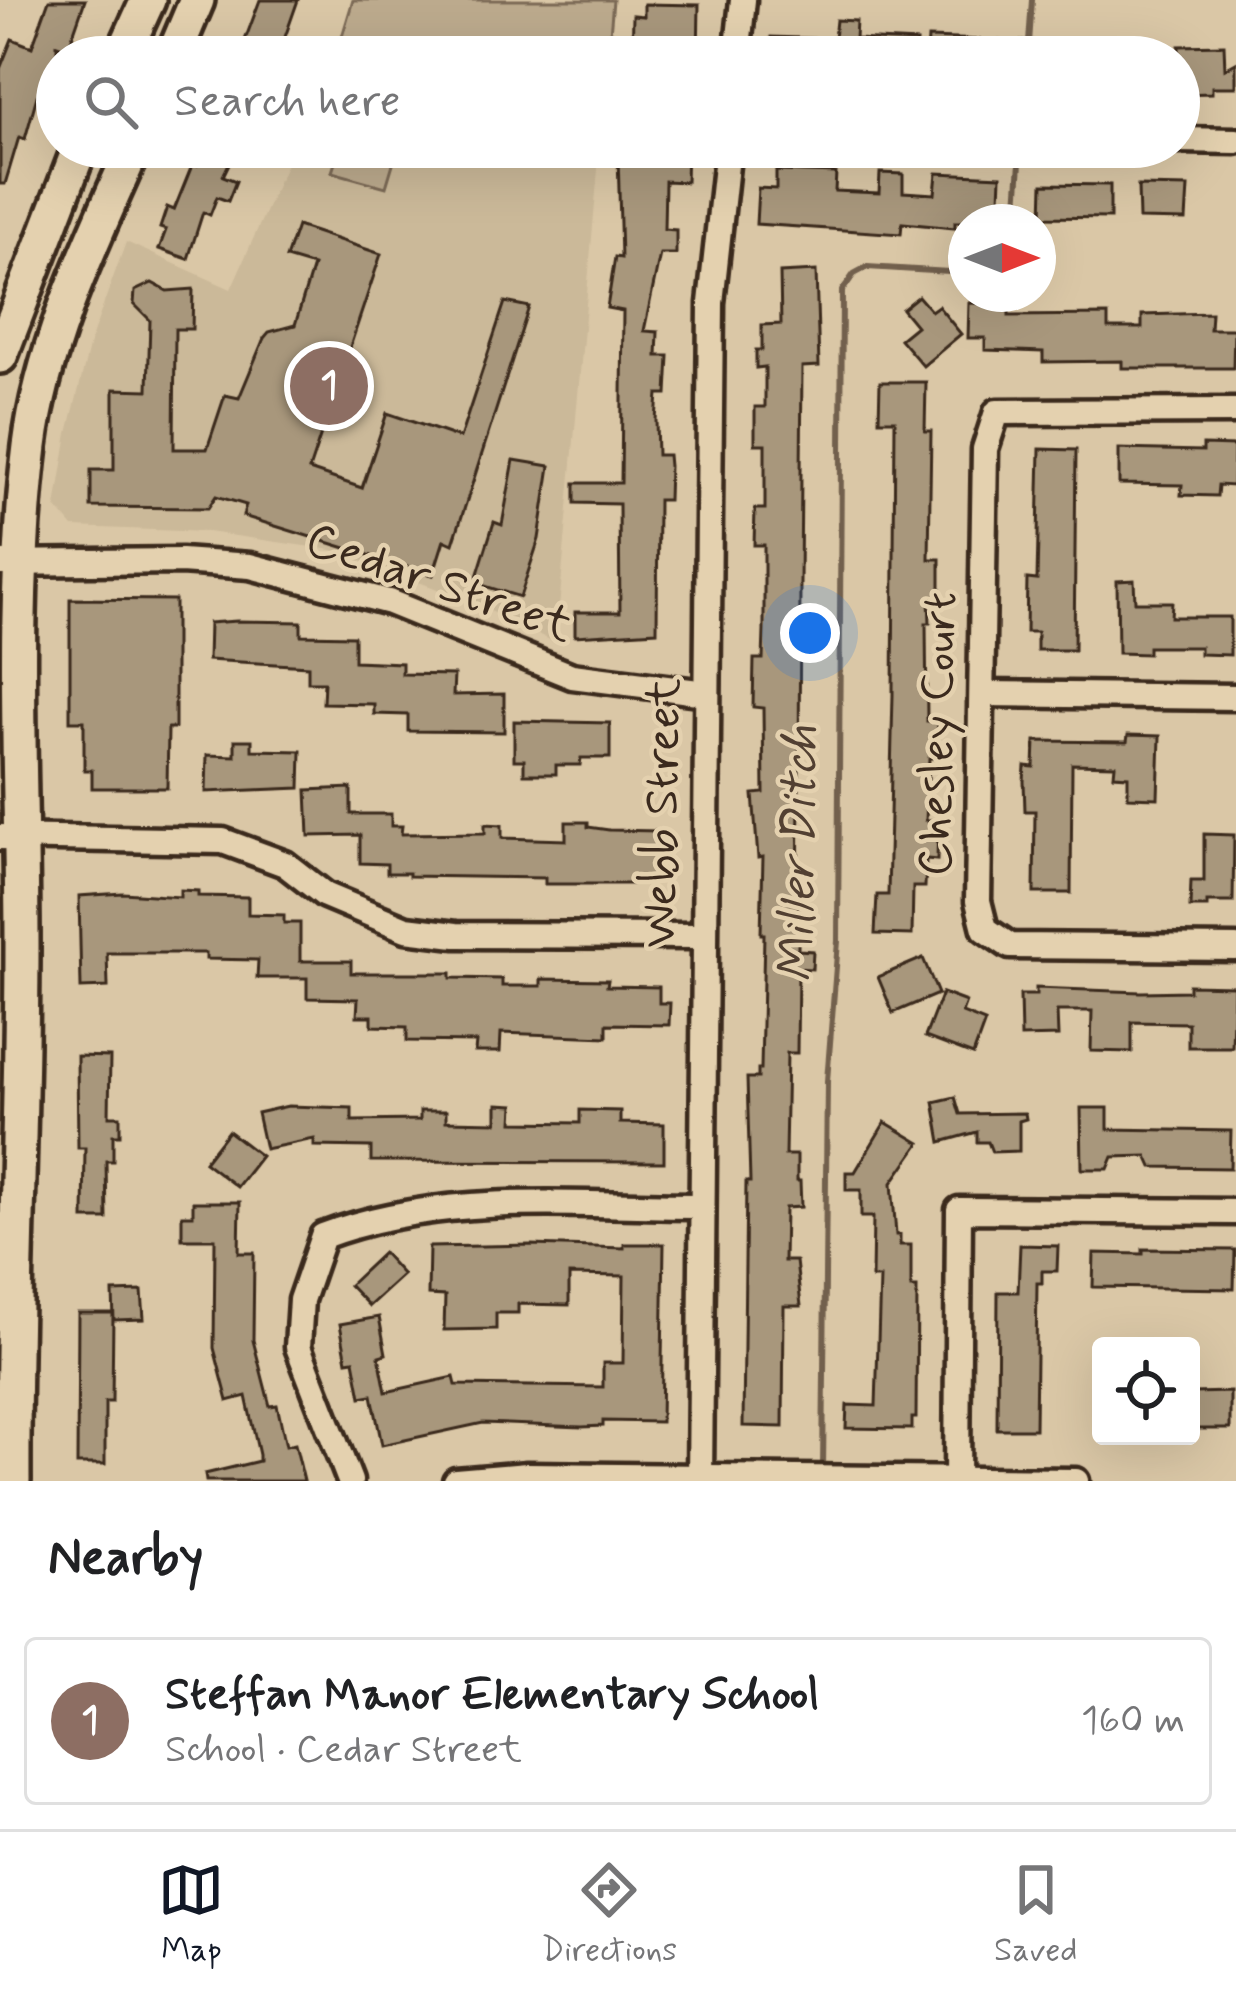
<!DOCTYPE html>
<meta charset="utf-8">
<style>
:root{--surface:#fff;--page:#f6f6f6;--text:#202124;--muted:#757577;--line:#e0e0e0;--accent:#111827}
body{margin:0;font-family:Mynerve,sans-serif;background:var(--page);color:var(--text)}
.controls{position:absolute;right:36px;bottom:36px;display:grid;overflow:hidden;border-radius:12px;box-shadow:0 12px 48px #0002}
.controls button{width:108px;height:108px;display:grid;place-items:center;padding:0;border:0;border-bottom:3px solid var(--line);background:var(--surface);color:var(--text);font:60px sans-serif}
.compass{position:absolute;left:948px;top:204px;width:108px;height:108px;border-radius:50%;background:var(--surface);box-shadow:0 12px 48px #0002;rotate:90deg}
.you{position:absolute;left:810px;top:633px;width:42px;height:42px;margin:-30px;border:9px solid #fff;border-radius:50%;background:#1a73e8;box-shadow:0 0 0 18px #1a73e833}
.badge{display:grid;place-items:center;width:78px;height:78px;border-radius:50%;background:var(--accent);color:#fff;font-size:39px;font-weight:700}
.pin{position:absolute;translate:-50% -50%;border:6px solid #fff;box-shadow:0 3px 12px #0006}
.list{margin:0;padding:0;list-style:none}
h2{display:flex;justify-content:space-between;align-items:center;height:156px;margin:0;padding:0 48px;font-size:51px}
h2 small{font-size:39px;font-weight:400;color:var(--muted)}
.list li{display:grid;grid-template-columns:78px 1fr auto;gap:36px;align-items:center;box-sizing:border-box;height:168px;margin:0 24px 24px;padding:0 24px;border:3px solid var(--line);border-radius:12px}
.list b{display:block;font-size:45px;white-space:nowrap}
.list p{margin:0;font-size:39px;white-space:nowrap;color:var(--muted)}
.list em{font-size:39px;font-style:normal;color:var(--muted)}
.icon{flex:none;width:66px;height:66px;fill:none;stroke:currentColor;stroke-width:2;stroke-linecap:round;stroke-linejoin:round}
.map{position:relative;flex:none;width:1236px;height:1481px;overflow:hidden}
.search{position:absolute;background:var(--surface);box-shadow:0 12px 48px #0002;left:36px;right:36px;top:36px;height:132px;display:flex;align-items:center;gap:30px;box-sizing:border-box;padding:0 42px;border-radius:66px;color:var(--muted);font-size:45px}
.sheet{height:348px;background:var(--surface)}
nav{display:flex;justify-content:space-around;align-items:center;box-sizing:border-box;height:168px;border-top:3px solid var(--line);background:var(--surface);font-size:33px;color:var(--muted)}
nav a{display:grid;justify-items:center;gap:6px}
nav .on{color:var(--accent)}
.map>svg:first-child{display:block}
.built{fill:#cbb999}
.green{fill:#bcaa8d;stroke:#7c6a56;stroke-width:3}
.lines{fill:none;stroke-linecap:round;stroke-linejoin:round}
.stream{stroke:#72604d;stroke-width:6}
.building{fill:#a8977c;stroke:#3b2a1e;stroke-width:3}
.minor-casing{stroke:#3b2a1e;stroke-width:33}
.major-casing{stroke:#3b2a1e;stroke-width:42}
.minor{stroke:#e4d1af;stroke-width:24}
.major{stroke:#e4d1af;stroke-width:33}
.labels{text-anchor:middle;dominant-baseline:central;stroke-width:9;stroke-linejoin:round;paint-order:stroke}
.street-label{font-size:48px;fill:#3b2a1e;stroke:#e4d1af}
.water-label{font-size:51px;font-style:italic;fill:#524032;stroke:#e4d1af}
</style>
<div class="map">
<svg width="1236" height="1481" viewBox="0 0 1236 1481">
<rect width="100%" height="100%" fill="#dac7a6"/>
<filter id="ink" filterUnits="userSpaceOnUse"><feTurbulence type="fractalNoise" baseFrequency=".00833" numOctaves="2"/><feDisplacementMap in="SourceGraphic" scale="24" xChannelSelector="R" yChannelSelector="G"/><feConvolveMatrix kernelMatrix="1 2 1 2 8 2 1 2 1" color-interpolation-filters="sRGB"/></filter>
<g filter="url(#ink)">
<polygon class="built" points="294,147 600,147 556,643 470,601 332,550 208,532 73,527 56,507 68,433 91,339 126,242 231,289"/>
<g class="green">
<polygon points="353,0 613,0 608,57 393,57 341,40"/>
<polygon points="340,147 398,147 386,187 332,172"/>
</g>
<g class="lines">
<g class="stream">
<polyline points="1028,57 1032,0"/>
<polyline points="1016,222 1021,147"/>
<polyline points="823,1471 827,1081 838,941 842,291 854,274 867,267 966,273"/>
</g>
</g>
<g class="building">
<polygon points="49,0 85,0 68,49 57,45 57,78 48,101 37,96 25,139 19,137 5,184 0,184 0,69 12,39 32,47"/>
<polygon points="260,0 298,0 278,57 247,57 251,46 244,43"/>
<polygon points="644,4 699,5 698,57 632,57 633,15 644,16"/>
<polygon points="836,20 856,21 855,39 917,42 916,57 770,57 771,37 834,39"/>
<polygon points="928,38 1043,42 1043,57 927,57"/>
<polygon points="1224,45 1225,69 1236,63 1236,87 1212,87 1212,93 1179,94 1179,46"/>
<polygon points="206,147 237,147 223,176 236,181 228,201 217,197 210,215 203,212 188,259 159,249 166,230 160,228 167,207 174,210 193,163 197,165"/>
<polygon points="634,147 687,147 686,182 665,181 664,229 676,230 676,254 660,254 644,331 658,332 657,356 669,356 667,394 658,394 656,420 657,455 668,455 669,466 668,500 658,500 657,631 575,636 575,612 620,612 619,504 575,503 575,483 621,483 623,311 607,308 615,257 621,258 618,156 634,156"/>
<polygon points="776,171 836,173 835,191 879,193 880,173 903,174 903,192 935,194 937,173 1001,176 999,222 955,222 955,228 902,223 901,234 756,224 758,188 776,189"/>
<polygon points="1043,184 1110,185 1110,218 1042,217"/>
<polygon points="1138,186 1188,187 1186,220 1139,219"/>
<polygon points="297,226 381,254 309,470 362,488 387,413 460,438 505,302 529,307 453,544 444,540 433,575 243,516 246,505 216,496 208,508 91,507 91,470 114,470 114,389 148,390 150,320 134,304 135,291 152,283 167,291 193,289 192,329 175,329 174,449 207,449 225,395 239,398 264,338 269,332 295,325 313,266 286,258"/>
<polygon points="816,271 819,366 802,367 800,583 798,950 813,951 812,969 798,968 797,1053 787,1053 785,1155 797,1155 797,1181 800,1181 801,1207 785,1208 784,1261 796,1261 801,1306 784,1306 783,1427 743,1426 746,1182 750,1182 747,1078 758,1078 758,1069 761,1069 764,934 761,934 763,857 758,858 753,794 764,793 763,708 753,707 754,659 763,659 764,631 764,545 754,545 755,509 765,509 765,444 755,444 755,407 765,407 765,367 756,368 756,350 762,350 762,325 781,324 780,273"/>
<polygon points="918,296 931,311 938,306 961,334 923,366 900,339 916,326 902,309"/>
<polygon points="969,303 1009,304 1009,316 1108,315 1108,328 1142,328 1142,315 1211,313 1210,329 1234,329 1233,368 1122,368 1122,361 1043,362 1043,352 985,350 985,338 968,338"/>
<polygon points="880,382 926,382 925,431 931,431 929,559 940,559 940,600 929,600 930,623 926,623 927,721 938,721 937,758 929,758 926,820 938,820 937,860 926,859 925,887 913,887 912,935 875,934 877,895 888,895 893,695 895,420 879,420"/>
<polygon points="1203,445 1234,446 1233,486 1218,485 1217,496 1181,495 1182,485 1119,484 1119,449 1203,451"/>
<polygon points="1040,449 1076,450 1074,650 1037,650 1037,632 1026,632 1027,579 1037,580"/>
<polygon points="514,460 550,466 539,539 520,597 475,583 494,522 502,525"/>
<polygon points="1134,580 1135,602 1172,602 1171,617 1230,617 1230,655 1200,654 1200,647 1148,647 1148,654 1118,653 1117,581"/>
<polygon points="70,599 175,600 175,728 168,728 167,788 92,788 92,770 84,770 84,721 70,721"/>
<polygon points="237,621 301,622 301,635 354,636 354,661 402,663 402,674 454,675 453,695 504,694 504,732 408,731 408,715 374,714 374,704 323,703 324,682 308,682 308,666 208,660 209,623"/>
<polygon points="514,721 610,723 610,758 581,758 580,765 556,765 556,774 524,774 524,760 514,760"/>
<polygon points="1128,735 1160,736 1158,798 1128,797 1128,776 1114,775 1115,765 1072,764 1071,893 1034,893 1035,811 1025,811 1024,781 1025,766 1034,767 1035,741 1127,742"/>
<polygon points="235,740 252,740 252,750 301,751 300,788 206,792 207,755 235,756"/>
<polygon points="351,788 351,814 391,814 391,826 402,826 401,834 485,833 485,824 502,825 502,838 566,840 566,822 588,822 588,827 609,830 659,831 659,878 632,878 631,884 545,884 545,878 409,876 409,873 387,873 387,864 360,863 360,835 309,836 307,790"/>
<polygon points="1204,834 1234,835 1233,902 1207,902 1207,907 1190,907 1191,881 1204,881"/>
<polygon points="180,890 198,891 198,896 248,897 248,914 284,915 284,923 300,923 300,961 351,961 351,973 451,973 451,978 502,979 502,986 541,986 541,979 608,980 607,986 659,987 659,1003 670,1003 669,1025 607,1024 607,1037 501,1033 500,1052 475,1052 476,1042 407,1041 407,1027 372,1026 372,1016 357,1016 358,999 307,998 307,978 257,978 258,960 206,959 206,953 107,953 108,987 81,988 79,896 123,893 180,897"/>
<polygon points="923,958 938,994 893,1013 878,977"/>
<polygon points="1189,985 1234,986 1232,1047 1188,1047 1188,1023 1132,1022 1132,1052 1091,1051 1092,1011 1057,1011 1058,1036 1021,1037 1020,995 1036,995 1036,988 1141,992 1189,991"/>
<polygon points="942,993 966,1002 962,1013 985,1022 973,1055 925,1037"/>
<polygon points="77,1056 110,1057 109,1116 120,1116 120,1135 113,1135 113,1161 106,1161 107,1219 84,1219 85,1148 78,1148"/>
<polygon points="955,1097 960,1114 1025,1113 1026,1119 1019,1121 1019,1151 992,1152 988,1142 977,1142 977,1132 941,1142 934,1102"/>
<polygon points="497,1104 514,1105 513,1122 580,1123 580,1110 620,1111 620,1123 664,1124 664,1162 371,1161 371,1147 314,1146 314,1139 265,1149 257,1113 288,1106 352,1108 352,1121 420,1120 420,1111 446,1111 446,1121 497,1122"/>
<polygon points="1081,1108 1108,1108 1108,1129 1231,1131 1230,1168 1152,1167 1147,1156 1113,1157 1108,1169 1082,1169"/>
<polygon points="885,1122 920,1143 892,1183 896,1235 900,1235 900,1245 911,1245 911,1288 917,1288 916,1418 912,1418 912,1429 846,1428 847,1405 876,1406 880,1278 872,1278 873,1217 861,1217 861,1190 846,1190 846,1172 855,1172"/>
<polygon points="228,1131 261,1156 237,1187 204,1162"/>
<polygon points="193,1202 240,1202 239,1253 254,1253 253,1340 270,1406 277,1405 286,1446 295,1444 304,1481 206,1481 205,1474 259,1461 259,1455 246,1396 228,1401 214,1348 215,1239 182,1239 182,1215 193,1215"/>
<polygon points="624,1244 664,1244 661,1422 603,1421 603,1426 582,1427 483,1423 382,1445 372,1395 361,1397 354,1360 347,1361 340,1324 379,1317 386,1354 379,1356 386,1392 454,1377 456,1385 603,1387 603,1363 623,1363 624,1276 569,1275 569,1305 518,1304 518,1313 496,1313 496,1329 444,1330 445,1296 428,1295 429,1247 531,1245 624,1248"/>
<polygon points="1020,1245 1058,1246 1057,1271 1042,1271 1042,1283 1037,1283 1035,1429 997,1429 998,1292 1018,1292"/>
<polygon points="1143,1249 1235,1250 1234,1289 1093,1287 1094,1253 1143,1254"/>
<polygon points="383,1253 403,1275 369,1306 349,1285"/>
<polygon points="142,1291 144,1319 114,1320 113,1292"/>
<polygon points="78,1313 113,1313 112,1402 105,1402 105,1464 77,1464"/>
<polygon points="1230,1392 1230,1429 1193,1429 1192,1393"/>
</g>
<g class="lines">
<g class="minor-casing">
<g id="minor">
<polyline points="737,57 743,0"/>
<polyline points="1179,140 1236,141"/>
<polyline points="1236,411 997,412 985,449 978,901 985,929 1010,946 1236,948"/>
<polyline points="0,563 181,561 250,566 389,602 572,676 706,693"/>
<polyline points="982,694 1236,697"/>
<polyline points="0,837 223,841 285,864 325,895 406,929 456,935 703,936"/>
<path d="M350,1481L298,1347L301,1300L323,1236C442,1191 576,1206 701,1206"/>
<polyline points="456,1481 527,1475 1076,1481"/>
<polyline points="700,1481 711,303 728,147"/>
<polyline points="957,1481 959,1210 1236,1212"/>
</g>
</g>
<g class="major-casing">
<g id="major">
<polyline points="122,57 148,0"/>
<polyline points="173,57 197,0"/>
<polyline points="0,356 80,147"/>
<path d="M13,1481C12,1302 22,1124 22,945C22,780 10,611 30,446C43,342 92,242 134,147"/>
</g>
</g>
<use href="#minor" class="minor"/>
<use href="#major" class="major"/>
</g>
</g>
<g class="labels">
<g class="street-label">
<text transform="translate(439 584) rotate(19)">Cedar Street</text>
<text transform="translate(939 734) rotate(-89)">Chesley Court</text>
<text transform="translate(663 813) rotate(-89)">Webb Street</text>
</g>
<g class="water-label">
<text transform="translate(800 854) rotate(-89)">Miller Ditch</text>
</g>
</g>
</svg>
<div class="controls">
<button><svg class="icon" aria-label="locate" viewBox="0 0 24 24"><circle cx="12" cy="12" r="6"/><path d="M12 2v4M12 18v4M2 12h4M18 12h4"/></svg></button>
</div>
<svg class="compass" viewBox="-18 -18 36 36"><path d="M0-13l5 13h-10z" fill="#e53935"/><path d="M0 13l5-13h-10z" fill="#757577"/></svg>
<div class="you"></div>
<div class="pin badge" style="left:329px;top:386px;background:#8d6e63">1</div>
<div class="search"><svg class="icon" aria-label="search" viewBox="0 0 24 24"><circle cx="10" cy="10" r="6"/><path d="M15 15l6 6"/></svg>Search here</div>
</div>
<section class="sheet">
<h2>Nearby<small></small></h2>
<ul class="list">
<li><span class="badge" style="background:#8d6e63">1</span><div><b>Steffan Manor Elementary School</b><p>School · Cedar Street</p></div><em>160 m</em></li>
</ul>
</section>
<nav>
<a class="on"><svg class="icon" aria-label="map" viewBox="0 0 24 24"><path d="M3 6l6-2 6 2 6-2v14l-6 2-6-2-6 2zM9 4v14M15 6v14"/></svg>Map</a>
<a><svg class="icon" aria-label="directions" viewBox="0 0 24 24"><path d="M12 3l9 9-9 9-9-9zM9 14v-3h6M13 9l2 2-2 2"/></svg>Directions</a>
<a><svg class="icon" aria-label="saved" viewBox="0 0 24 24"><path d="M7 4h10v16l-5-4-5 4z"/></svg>Saved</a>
</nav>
